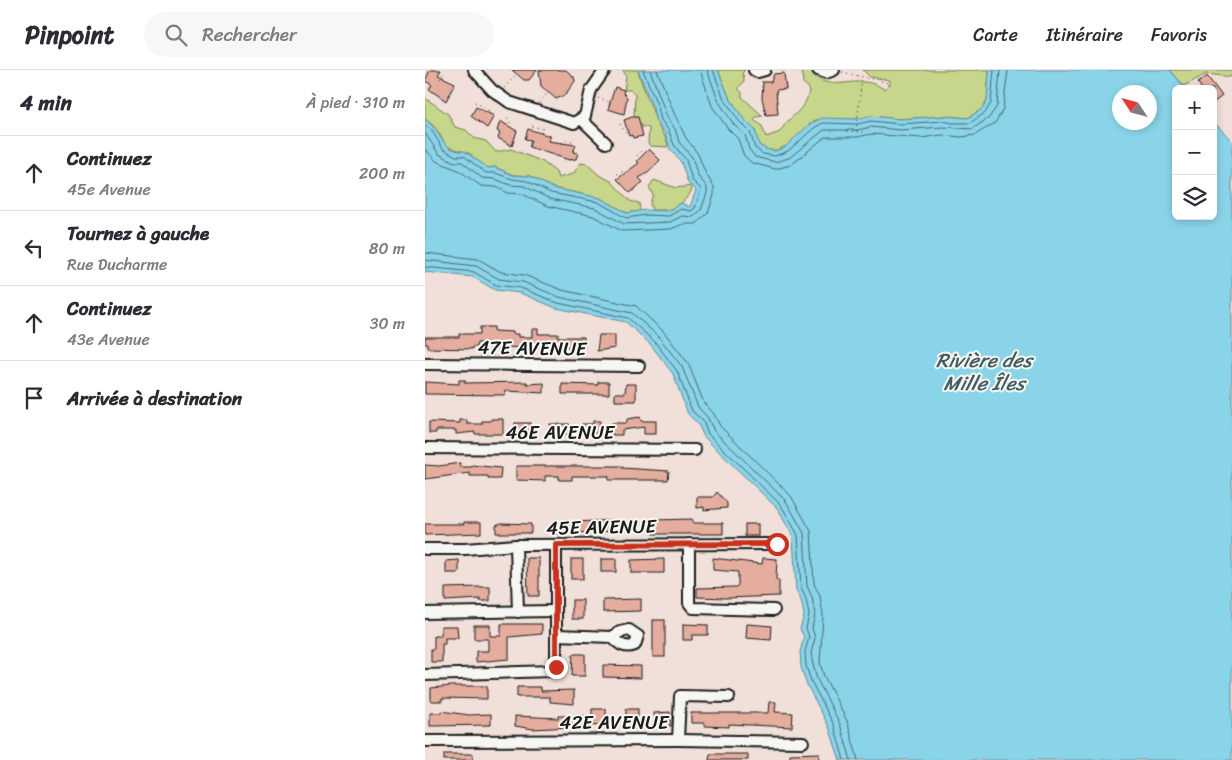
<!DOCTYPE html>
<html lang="fr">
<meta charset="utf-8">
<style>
:root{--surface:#fff;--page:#f7f7f7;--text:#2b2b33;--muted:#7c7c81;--line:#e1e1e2}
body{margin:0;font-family:Sriracha,sans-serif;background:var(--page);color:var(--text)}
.controls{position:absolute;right:15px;top:15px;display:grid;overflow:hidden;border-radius:8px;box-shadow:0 2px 8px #0003}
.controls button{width:45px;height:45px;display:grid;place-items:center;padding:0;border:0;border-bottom:1px solid var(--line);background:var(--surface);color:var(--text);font:25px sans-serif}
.compass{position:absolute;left:687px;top:15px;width:45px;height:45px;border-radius:50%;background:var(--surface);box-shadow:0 2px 8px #0003;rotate:306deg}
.stop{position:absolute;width:15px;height:15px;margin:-11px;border:4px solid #c8321e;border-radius:50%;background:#fff}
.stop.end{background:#c8321e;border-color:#fff;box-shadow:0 1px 5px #0008}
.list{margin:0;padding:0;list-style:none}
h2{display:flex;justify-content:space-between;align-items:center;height:65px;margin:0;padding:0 20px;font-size:21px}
h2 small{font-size:16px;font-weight:400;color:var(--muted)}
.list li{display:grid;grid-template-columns:32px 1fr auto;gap:15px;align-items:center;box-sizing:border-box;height:75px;padding:0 20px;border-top:1px solid var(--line)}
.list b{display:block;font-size:19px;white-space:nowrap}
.list p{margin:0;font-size:16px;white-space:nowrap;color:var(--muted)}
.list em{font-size:16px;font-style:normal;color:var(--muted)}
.icon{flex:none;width:28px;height:28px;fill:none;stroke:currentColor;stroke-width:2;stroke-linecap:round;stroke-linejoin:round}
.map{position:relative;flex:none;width:807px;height:690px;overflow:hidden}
header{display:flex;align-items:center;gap:30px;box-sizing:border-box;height:70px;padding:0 25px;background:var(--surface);border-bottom:1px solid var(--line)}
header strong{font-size:24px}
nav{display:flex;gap:28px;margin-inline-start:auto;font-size:18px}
.search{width:350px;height:45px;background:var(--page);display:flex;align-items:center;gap:12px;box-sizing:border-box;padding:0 18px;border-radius:28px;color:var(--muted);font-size:19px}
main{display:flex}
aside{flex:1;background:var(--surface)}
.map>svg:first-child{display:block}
.green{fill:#c6d68a;stroke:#717953}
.water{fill:#8ad4ea;stroke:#5e8a98;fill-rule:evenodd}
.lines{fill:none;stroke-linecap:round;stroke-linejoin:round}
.shore{stroke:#48666e;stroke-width:1}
.building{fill:#e5ad9e;stroke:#1c1c1c}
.minor-casing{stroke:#1c1c1c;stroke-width:14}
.path{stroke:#1c1c1c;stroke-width:1;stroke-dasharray:1 4;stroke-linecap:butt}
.minor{stroke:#f6f6f2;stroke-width:10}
.route{stroke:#c8321e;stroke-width:6}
.labels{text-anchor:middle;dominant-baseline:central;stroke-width:4;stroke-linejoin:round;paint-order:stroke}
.street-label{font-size:19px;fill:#1c1c1c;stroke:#f6f6f2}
.water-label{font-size:20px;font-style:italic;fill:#425c64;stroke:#f6f6f2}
</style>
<header>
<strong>Pinpoint</strong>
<div class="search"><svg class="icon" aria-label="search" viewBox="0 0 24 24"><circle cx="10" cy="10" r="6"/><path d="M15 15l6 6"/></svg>Rechercher</div>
<nav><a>Carte</a><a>Itinéraire</a><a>Favoris</a></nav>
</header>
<main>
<aside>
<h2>4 min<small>À pied · 310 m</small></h2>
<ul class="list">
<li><svg class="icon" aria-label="ahead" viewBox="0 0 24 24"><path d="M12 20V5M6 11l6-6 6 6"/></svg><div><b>Continuez</b><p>45e Avenue</p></div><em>200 m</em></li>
<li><svg class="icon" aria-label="left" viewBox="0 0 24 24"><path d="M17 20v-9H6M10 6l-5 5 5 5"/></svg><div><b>Tournez à gauche</b><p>Rue Ducharme</p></div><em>80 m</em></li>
<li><svg class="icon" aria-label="ahead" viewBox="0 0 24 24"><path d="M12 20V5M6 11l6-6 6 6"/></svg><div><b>Continuez</b><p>43e Avenue</p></div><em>30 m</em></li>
<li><svg class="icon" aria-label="arrive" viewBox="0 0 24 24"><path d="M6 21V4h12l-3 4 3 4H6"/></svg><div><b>Arrivée à destination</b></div></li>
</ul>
</aside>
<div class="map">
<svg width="807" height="690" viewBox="0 0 807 690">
<rect width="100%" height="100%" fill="#f1e0d9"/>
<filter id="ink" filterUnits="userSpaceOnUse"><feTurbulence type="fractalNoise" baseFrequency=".02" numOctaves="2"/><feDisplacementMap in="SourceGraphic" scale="10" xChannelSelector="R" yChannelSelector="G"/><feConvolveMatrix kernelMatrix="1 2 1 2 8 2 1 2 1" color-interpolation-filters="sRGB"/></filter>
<g filter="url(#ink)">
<g class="green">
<path d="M213,0C217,17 225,33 231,50C233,59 241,65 243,75L242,77L225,76L223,73L224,58L215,56L209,46L210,25L206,20H199L201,6L198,0Z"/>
<path d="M293,0H320L317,3C321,11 319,12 313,18L317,23V27L338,46L331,47L329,50L337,56L341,67L355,62C364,45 383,40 384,18L378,13L377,0H382C408,28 431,0 459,19L465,14V10L445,7L438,0H564L562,31L557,39L543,48L520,46L475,49L445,46L432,49L391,50C375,62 355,93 334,75L330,60L318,48L304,27Z"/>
<polygon points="745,0 807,0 807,7 781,4 759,16"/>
<polygon points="0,28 23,44 30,57 41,60 49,68 61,71 71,82 86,79 118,92 131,102 133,108 148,104 156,93 162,94 174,105 186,111 205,131 214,133 215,141 202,143 175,128 128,118 105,106 88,105 70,97 63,98 49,90 46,84 21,76 11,58 0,49"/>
<path d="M229,110L251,118L266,116L267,120C256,137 248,141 227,140L225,133L228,125L224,117Z"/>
</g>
<path class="water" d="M213,0H293L304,27L318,48L330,60L334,75L341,79L350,81L360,77L385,54L397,48L432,49L445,46L475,49L520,46L543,48L557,39L562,31L564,0H745L761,19H751V146H788V51L807,71V690H415L404,657L381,613L376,597L375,582L379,567L375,559L379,545L376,530L371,520L368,467L353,439L279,367L273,354L263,344L248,304L226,275L201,252L131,238L95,223L70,220L48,207L0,202V49C14,59 18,83 39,81L63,98L69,97L88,105L105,106L128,118L175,128L202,143L220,140L244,141L256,133L265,137L271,120L263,113L256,92L245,79L240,63L231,52L228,38ZM694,22H724V52H694Z"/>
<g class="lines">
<g class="shore">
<polyline points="275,0 287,36 303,59 313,69 319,86 327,93 350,99 366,95 400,67 432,67 447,64 496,68 517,65 536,67 550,65 570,53 578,39 583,0"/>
<polyline points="282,0 294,32 309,55 320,65 324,79 330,87 350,92 364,88 399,60 433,60 446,57 475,60 518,57 547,59 564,48 572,36 575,0"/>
<polyline points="288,0 299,29 314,51 325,62 330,78 338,84 350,86 363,81 389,58 398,53 433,54 446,51 475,54 519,51 527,53 545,53 560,43 566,33 569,0"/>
<polyline points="0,55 7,61 18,79 31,86 39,86 61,103 70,103 87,109 102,111 126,123 173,132 201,148 221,145 244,146 256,139 266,141 270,138 276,119 267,110 261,90 249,75 244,61 236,50 233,37 218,0"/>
<polyline points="0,63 14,84 29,92 37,92 57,108 70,109 85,115 99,116 125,129 170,138 199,154 245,152 257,146 268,147 276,140 282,123 282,117 273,106 267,87 254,72 250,59 242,47 225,0"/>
<polyline points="0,79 11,91 33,100 56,116 71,117 83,123 97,124 123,136 168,146 197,161 246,159 258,154 271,154 283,143 289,125 289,117 280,102 273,84 261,68 249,43 232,0"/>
<polyline points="0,183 53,189 76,202 99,205 137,220 211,236 239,262 263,293 279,333 289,344 295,356 366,426 386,461 389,514 395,526 398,545 395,593 399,606 422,651 433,690"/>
<polyline points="0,190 51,196 74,209 98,212 134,227 207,243 234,267 257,297 273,337 283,348 289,361 361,431 379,463 382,516 387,527 390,545 387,558 390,568 386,583 388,595 392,609 415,654 426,690"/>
<polyline points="0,197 49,202 71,215 96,218 133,233 203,248 230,272 252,301 267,341 278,351 283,364 356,435 373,465 376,518 381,529 384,545 381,558 384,567 380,582 381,596 386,611 409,655 419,690"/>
</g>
</g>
<g class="building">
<polygon points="5,0 16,0 13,5 30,13 21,31 4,19 7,15 0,11"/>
<polygon points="87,0 112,0 104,10 99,10"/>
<polygon points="114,0 141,0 149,7 150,11 140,25 131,29 116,16"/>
<polygon points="359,3 361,19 351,20 353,44 341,45 337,28 338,12 346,12 349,4"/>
<polygon points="782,6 797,26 788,33 788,19 777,19 773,13"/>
<polygon points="190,17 199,20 198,23 202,27 199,44 183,39"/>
<polygon points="51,37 69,46 62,58 46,46"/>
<polygon points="207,47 213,47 218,66 208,68 207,65 204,66 199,50"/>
<polygon points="75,51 92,61 87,76 73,68 75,63 72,61"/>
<polygon points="103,59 125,66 123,71 151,75 148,82 153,83 151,89 144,90 104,77 106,70 100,69"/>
<polygon points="224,79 235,90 224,102 214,108 218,112 205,123 192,109 214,93 212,91"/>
<polygon points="55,257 69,257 69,261 88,262 88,264 93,264 93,267 107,267 107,259 113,259 113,264 133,264 133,267 159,267 159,278 116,275 112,278 74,277 74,279 65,279 65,273 52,273 51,277 47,277 47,279 3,278 3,274 0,274 0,267 34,267 34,264 55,264"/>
<polygon points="174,265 190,265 190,278 172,281"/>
<polygon points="34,310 40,310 40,313 102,312 102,314 119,313 119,323 80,321 80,325 0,324 0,312 34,314"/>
<polygon points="173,312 184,312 184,324 137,324 137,314 173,315"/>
<polygon points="201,314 211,314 211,331 190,331 190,323 200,323"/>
<polygon points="215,347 216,351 231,351 231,364 219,364 219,357 197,360 197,365 187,365 187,353 202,353 202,349"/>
<polygon points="66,349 78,349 78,364 50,364 50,362 31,364 31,360 11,360 11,363 4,363 4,352 35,353 35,350 42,350 42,354 57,354 57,351 66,351"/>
<polygon points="168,351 175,351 174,363 157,362 157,354 168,354"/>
<rect x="90" y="353" width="15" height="11"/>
<rect x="125" y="354" width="19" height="10"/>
<polygon points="35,393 35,397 47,397 47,395 76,398 75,409 63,409 63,406 45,406 45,403 0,409 0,395 14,396"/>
<polygon points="91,396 197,396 197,398 244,401 243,410 183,410 184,406 147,406 147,410 134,410 134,406 120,406 120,411 91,410"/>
<polygon points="292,422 302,433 302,438 279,440 279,437 272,438 272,427 288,427"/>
<polygon points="267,449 267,453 298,453 298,464 228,464 228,450"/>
<polygon points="189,450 189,461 131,464 131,453"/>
<polygon points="39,452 56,452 56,463 0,465 0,454 39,454"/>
<polygon points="76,453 106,454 106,463 71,463 71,455"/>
<rect x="320" y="454" width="13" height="12"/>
<polygon points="102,488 114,488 114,526 103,526"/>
<polygon points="288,488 337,494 338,488 352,489 351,510 354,510 354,526 301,528 272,527 272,518 311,517 313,515 313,502 288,500"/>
<rect x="146" y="489" width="12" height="20"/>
<rect x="176" y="489" width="15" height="13"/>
<polygon points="239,489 239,503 206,503 206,490"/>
<polygon points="34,490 34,503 21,503 21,491"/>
<polygon points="55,517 65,517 65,531 55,531 55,529 20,531 20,518"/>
<polygon points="216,529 216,541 178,542 178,530"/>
<rect x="147" y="530" width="11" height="19"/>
<rect x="228" y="550" width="12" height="37"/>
<polygon points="76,554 117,554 117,564 84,567 84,589 51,592 51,581 63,581 63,569 49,569 49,555 65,555 65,566 76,566"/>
<polygon points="258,554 283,555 283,565 267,565 267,570 258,570"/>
<polygon points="322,554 347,556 346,570 321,568"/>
<polygon points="16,556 32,556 33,568 20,568 20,574 17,574 17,592 6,592 6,579 9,579 9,566 16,566"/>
<polygon points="148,584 160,584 160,606 147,606"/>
<polygon points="178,595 216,596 216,608 178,607"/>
<polygon points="26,616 62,616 62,629 17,628 17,631 6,631 6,618"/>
<polygon points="92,617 116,617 116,621 149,620 149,634 125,632 125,627 92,627"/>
<polygon points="344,632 351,632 350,642 368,643 367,657 304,654 304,657 280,656 280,653 266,653 266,643 343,643"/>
<polygon points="167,639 181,639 181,655 108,659 90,656 90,646 133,648 133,646 167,646"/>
<rect x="201" y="639" width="12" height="19"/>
<polygon points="16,641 44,645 66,644 66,655 5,656 5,643 16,643"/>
<polygon points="245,642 246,656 230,654 229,643"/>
<polygon points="394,683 394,690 365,690 365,684"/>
<rect x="19" y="684" width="29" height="6"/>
<polygon points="285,684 323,684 323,690 284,690"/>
</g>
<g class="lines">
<g class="minor-casing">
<g id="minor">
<polyline points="49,0 67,20 84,32 149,53 160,46 166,20 180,0"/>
<polyline points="329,0 333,2 340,0"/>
<polyline points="393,0 401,3 409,0"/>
<polyline points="157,50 181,73"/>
<polyline points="0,294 214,296"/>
<polyline points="0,378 270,380"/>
<polyline points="264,474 264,533 268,538 349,540"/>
<polyline points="91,475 93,542"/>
<path d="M131,475V565L187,567L195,562L204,560L213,566L210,575C201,579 193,574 187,567"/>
<polyline points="0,479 40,479 91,475 352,474"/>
<polyline points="0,543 131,541"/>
<polyline points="0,605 128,601 131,597 131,565"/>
<polyline points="253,670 255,626 304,627"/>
<polyline points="0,671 253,670 378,672"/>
</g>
</g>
<g class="path">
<polyline points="417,2 463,13"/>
<polyline points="15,9 20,1"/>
<polyline points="337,11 337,19"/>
<polyline points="79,18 90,6"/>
<polyline points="173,28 184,32"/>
<polyline points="50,32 65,41 64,43"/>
<polyline points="114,33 122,24"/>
<polyline points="82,48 86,54 85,57"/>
<polyline points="195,54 201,63 203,63"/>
<polyline points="107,56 118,59 116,63"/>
<polyline points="422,61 439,62"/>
<polyline points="431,61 437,7"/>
<polyline points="137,73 142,70 147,71"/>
<polyline points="212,86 216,81 219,83"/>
<polyline points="192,104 199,101 201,103"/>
</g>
<use href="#minor" class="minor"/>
</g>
</g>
<g class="lines" filter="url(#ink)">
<polyline class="route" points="131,597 131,475 352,474"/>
</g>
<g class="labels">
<g class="street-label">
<text transform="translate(107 278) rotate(1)">47E AVENUE</text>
<text x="135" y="362">46E AVENUE</text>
<text transform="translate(176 457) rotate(-1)">45E AVENUE</text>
<text x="189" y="652">42E AVENUE</text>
</g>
<g class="water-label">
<text x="559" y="290">Rivière des<tspan x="559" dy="23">Mille Îles</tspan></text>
</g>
</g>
</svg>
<div class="controls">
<button>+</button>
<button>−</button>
<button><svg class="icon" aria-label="layers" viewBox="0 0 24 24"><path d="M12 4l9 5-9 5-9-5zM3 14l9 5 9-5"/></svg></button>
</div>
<svg class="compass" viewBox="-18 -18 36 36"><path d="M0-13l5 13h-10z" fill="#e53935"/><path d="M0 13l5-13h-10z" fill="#7c7c81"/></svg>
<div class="stop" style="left:352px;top:474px"></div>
<div class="stop end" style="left:131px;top:597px"></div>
</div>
</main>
